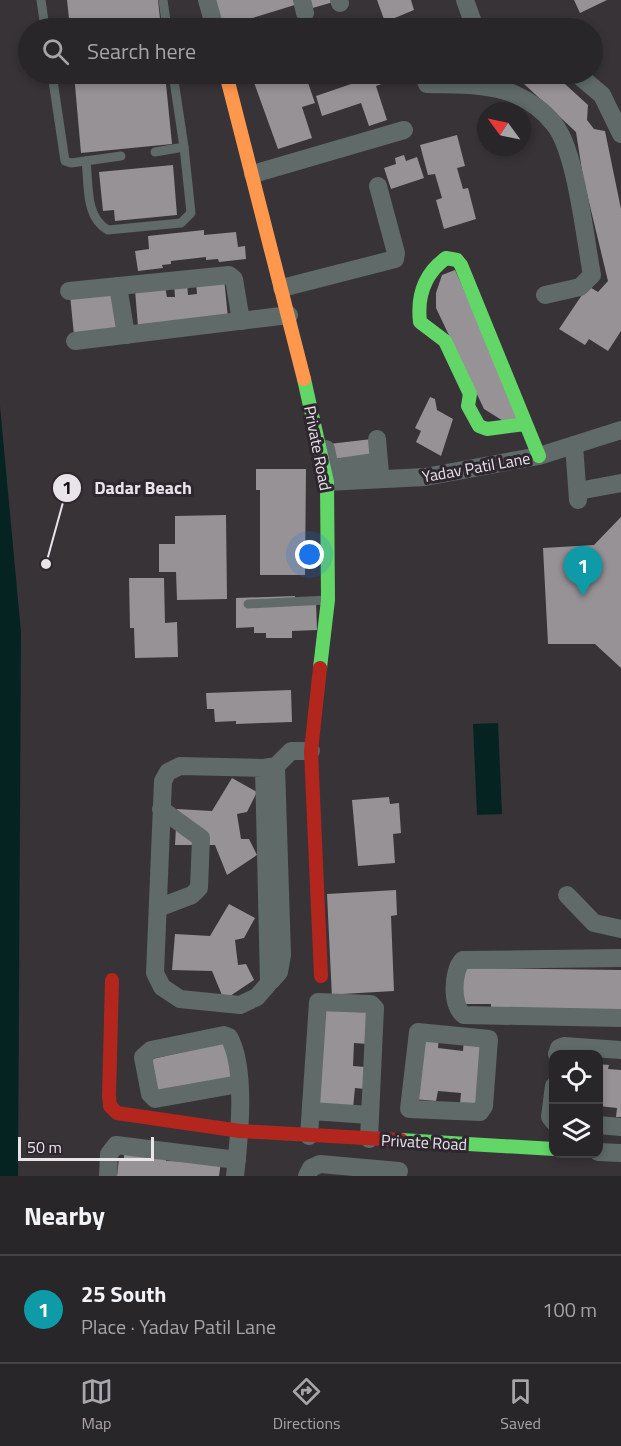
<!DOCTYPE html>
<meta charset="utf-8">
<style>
:root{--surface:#292629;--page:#353235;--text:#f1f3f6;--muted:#a5a5a8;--line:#454346;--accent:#aba6ab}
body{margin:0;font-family:"Titillium Web",sans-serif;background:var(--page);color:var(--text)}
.controls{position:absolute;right:18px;bottom:18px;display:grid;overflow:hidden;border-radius:12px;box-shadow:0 3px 9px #0003}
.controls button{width:54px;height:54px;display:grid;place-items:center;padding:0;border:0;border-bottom:2px solid var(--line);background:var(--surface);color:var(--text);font:30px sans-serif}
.compass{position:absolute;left:477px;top:102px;width:54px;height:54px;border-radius:50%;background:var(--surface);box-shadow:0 3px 9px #0003;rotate:303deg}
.scale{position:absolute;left:18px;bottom:15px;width:136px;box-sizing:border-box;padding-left:6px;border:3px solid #e9e4e9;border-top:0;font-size:16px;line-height:21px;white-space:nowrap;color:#e9e4e9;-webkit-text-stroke:4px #2f272f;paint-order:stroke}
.you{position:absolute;left:310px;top:555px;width:21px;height:21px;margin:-15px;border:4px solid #fff;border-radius:50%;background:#1a73e8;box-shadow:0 0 0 9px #1a73e833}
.badge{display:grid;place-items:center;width:39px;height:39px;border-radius:50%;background:var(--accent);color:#fff;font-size:20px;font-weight:700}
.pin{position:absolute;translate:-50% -50px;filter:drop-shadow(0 2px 3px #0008)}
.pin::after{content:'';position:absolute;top:32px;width:21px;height:18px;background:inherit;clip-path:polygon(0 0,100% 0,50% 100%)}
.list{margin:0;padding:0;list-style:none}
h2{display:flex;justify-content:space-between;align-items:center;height:78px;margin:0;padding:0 24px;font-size:26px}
h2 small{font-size:20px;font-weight:400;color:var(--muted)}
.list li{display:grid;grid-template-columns:39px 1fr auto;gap:18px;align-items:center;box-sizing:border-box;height:108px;padding:0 24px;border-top:2px solid var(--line)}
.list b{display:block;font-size:22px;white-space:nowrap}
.list p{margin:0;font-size:20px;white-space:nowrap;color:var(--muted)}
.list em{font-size:20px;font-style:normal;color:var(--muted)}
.icon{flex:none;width:33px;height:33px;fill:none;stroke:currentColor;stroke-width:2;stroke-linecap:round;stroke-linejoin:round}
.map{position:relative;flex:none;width:621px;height:1176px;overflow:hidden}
.search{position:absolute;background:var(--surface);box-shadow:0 3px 9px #0003;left:18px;right:18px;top:18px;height:66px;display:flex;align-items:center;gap:15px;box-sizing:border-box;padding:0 21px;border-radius:33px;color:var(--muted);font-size:22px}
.sheet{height:186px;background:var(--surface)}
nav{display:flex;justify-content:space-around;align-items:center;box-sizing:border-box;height:84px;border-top:2px solid var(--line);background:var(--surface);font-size:16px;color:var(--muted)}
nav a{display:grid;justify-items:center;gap:3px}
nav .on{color:var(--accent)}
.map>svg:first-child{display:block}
.water{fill:#052421}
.building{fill:#969296}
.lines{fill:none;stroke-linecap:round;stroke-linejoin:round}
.lane{stroke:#5f6a69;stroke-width:9}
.street{stroke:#5f6a69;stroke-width:18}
.fast{stroke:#63d668;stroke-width:14}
.slow{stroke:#ff974d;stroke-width:14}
.jam{stroke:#b3261e;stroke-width:14}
.labels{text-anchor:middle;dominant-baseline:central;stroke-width:6;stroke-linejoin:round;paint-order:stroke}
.street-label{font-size:16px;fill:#e9e4e9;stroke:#2f272f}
.leader{fill:none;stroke:#e9e4e9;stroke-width:2}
.callout-dot{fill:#e9e4e9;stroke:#2f272f;stroke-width:2}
.mark-label{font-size:18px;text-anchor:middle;font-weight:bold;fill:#111}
.callout-label{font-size:18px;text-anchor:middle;font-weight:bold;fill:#e9e4e9;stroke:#2f272f;stroke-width:6;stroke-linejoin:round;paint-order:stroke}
</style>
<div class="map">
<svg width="621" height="1176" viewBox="0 0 621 1176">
<rect width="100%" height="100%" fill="#373337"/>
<g class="water">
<polygon points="0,406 21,632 18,1176 0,1176"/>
<polygon points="498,723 502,814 477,815 473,724"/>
</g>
<g class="building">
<polygon points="67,0 158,0 161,28 70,28"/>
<polygon points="212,0 296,0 298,4 220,28"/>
<polygon points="307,0 337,0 337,1 309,9"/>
<polygon points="377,0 411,0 414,10 385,22"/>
<polygon points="574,0 607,0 580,13"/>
<polygon points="74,74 165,74 172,144 81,153"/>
<polygon points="262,74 305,74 315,103 302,107 312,138 278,149 252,77"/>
<polygon points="359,74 385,74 387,82 376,86 387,120 369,126 361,103 322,116 316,96 354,83 352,79 359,76"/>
<polygon points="458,74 554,74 588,105 587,120 594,129 605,131 621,209 621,331 608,351 589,339 585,345 559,329 588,286 598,292 608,281 583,177 576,132 523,83"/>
<polygon points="457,135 465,166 457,168 463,189 468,188 476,219 444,229 436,200 442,198 435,174 428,175 420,145"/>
<polygon points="404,155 406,161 417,157 424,178 391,189 384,168 396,164 395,158"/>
<polygon points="173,165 177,215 115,221 114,210 103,211 99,172"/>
<polygon points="204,230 204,235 236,232 238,247 245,246 246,259 219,262 218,259 206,260 206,257 171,261 171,264 162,265 163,268 138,271 135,251 149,249 148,236"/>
<polygon points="455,270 521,418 508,424 484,409 436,308 436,293 442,275"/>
<polygon points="224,278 228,318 138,327 135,290 165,287 167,297 175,297 174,284 187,283 188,295 197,294 196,282"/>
<polygon points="114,290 118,330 74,335 70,295"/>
<polygon points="430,397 435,399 437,410 453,419 441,456 416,442 421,431 415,428"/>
<polygon points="372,439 375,460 334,459 329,444"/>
<polygon points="256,469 306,469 305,575 260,575 260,490 256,490"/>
<polygon points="226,515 227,599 177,600 176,572 159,572 159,544 175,544 175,516"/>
<polygon points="621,517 621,668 595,644 548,644 543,548 594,545"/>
<polygon points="129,578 164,578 165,623 177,622 178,657 135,658 134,628 130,628"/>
<polygon points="295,596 296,603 316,602 317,630 292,631 292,638 266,638 266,633 254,633 254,627 236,628 236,598"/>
<polygon points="291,690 292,722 236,724 236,721 215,722 214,709 207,709 206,693"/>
<polygon points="232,778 257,792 247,812 237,814 241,839 249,839 257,855 227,875 215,845 175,845 177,809 212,811"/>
<polygon points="389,797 390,804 399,803 401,833 393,834 395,863 358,866 352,800"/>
<polygon points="396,890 397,915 391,916 394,991 342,994 342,998 332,998 327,894"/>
<polygon points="229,904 255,918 244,938 235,940 238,965 246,964 254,980 224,1000 212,971 172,970 175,934 210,936"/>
<polygon points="461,968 621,970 621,1014 491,1012 491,1004 460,1004"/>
<polygon points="321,1003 370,1006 368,1044 354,1043 353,1066 366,1067 365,1089 355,1088 353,1108 315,1106"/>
<polygon points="420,1034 439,1036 438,1048 463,1051 464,1039 486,1041 479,1106 460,1104 461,1093 438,1091 436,1101 413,1099"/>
<polygon points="227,1042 234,1077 155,1095 148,1060"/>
<polygon points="598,1064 609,1065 608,1069 621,1070 621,1117 616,1117 617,1108 598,1106"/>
<polygon points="124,1150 166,1154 166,1161 221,1162 219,1176 117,1176 119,1158 124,1159"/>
</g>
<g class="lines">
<g class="lane">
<polyline points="41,0 45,28"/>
<polyline points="163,0 167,28"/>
<polyline points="52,74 65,161 71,163 121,156"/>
<polyline points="155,152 184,147 173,74"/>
<path d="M86,161C89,185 85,218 108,230L181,223L191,213L184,147"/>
<polyline points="248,604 327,600"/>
</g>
<g class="street">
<polyline points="207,0 215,28"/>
<polyline points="302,0 305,13"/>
<polyline points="339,0 340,3"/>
<polyline points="465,0 475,28"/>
<path d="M423,74L427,84C454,85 488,83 514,94C528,100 544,111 554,124C576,150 585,239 592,275L580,287L545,295"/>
<polyline points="577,74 602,95 621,134"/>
<polyline points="253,174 404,130"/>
<polyline points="118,286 126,335"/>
<polyline points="282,288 395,259 396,253 378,186"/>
<polyline points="69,291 229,275 234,279 241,321"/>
<polyline points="75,341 289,315"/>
<polyline points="377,439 380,473"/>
<polyline points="574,445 578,500"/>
<polyline points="326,449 329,464 333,468 375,462"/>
<polyline points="327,482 425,477 539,456 621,430"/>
<polyline points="578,491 621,483"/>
<polyline points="264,768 269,983 257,997 240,1005 180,999 162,987 155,973 163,781 168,772 180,766 264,768 276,766 291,751 311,751"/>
<polyline points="567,895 594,923 621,929"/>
<polyline points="158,908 192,895 199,888 201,838 161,809"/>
<path d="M621,958L463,960C452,970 451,1007 464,1015L621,1018"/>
<polyline points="272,980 279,972 282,955 276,766"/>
<polygon points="418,1032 489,1039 484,1106 480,1112 409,1109"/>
<polyline points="557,1054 559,1048 564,1046 621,1050"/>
<polyline points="554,1086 550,1117 554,1122"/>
<polyline points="311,1111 370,1115"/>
<polyline points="598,1125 621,1127"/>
<polyline points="309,1136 318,1002 371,1004 375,1008 369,1139"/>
<polyline points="598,1152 621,1153"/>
<polyline points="108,1176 109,1154 116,1145 237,1160"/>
<path d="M235,1176C239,1140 247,1069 229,1037L224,1035L151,1050L143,1057L150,1094L155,1099L239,1084"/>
<polyline points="307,1176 311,1168 320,1164 399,1171"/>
</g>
<g class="fast">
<polyline points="304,379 327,482 328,600 320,668"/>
<path d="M525,424L487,429L479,426L468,406L470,394L445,341L420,322C417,296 424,274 446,258L457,260L461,265L539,456"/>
<polyline points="401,1140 554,1149"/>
</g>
<polyline class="slow" points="226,74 304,379"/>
<g class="jam">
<polyline points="320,668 311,751 321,976"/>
<polyline points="112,980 109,1096 110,1106 117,1113 240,1131 401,1140"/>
</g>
</g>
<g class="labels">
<g class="street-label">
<text transform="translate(318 448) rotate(79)">Private Road</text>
<text transform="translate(476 467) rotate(-10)">Yadav Patil Lane</text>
<text transform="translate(424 1142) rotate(3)">Private Road</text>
</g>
</g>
<path class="leader" d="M46 564L67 488"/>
<g class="callout-dot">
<circle cx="46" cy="564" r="6"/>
<circle cx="67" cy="488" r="15"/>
</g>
<g class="mark-label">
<text x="67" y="494">1</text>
</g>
<g class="callout-label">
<text x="143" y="494">Dadar Beach</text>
</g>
</svg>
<div class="controls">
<button><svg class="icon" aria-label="locate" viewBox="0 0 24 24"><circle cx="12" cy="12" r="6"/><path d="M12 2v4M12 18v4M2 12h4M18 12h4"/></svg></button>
<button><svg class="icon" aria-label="layers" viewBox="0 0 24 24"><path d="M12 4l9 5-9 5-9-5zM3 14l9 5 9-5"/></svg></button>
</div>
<svg class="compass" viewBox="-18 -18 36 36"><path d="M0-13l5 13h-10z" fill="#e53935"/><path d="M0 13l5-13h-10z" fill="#a5a5a8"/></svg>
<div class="scale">50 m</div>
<div class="you"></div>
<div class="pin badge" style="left:583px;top:596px;background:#0f9aa8">1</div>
<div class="search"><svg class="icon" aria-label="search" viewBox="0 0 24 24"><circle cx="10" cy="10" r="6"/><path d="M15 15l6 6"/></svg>Search here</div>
</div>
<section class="sheet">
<h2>Nearby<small></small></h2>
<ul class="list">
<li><span class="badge" style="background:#0f9aa8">1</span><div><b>25 South</b><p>Place · Yadav Patil Lane</p></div><em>100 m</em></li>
</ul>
</section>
<nav>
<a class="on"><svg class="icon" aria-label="map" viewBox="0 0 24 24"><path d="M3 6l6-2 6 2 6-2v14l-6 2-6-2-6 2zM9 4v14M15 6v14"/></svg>Map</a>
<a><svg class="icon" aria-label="directions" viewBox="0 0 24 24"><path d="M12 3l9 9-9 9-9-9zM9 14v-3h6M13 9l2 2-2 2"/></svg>Directions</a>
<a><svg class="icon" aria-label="saved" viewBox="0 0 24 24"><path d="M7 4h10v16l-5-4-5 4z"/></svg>Saved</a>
</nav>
